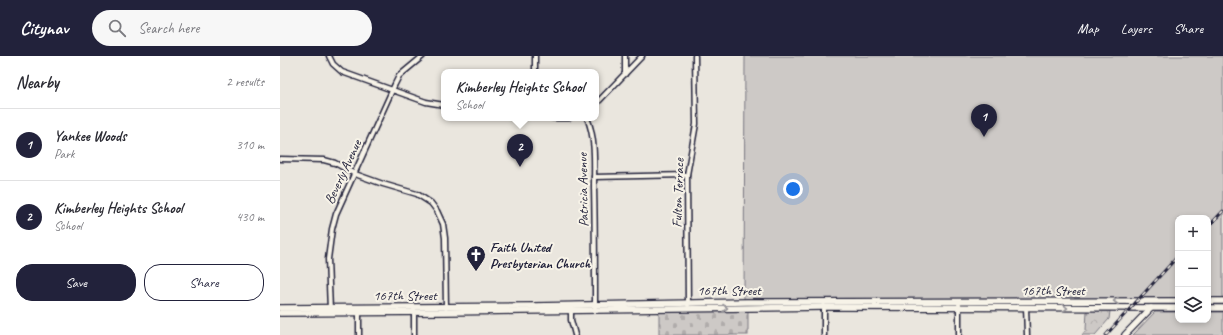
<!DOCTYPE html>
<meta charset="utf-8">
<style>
:root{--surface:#fff;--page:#f7f7f7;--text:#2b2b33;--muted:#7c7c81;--line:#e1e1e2;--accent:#22223b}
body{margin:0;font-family:Caveat,sans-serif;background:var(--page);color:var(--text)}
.controls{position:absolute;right:12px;bottom:12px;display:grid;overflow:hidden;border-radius:8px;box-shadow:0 2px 6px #0003}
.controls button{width:36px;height:36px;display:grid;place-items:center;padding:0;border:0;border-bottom:1px solid var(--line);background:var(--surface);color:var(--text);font:20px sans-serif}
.you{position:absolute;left:513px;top:133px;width:14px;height:14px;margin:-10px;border:3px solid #fff;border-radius:50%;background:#1a73e8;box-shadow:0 0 0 6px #1a73e833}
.badge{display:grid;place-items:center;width:26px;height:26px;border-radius:50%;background:var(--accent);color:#fff;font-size:13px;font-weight:700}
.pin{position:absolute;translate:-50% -33px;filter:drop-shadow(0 1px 2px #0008)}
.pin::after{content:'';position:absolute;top:21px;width:14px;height:12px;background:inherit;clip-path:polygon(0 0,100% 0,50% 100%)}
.popup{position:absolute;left:161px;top:13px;width:158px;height:52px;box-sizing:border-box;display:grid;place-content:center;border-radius:8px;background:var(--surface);filter:drop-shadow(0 1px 3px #0005);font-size:13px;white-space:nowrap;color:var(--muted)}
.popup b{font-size:15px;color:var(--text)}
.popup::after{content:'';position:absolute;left:50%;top:100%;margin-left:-8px;border:8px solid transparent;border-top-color:var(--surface)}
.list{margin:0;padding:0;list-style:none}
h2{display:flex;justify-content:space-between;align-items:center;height:52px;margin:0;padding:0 16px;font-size:17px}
h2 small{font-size:13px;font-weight:400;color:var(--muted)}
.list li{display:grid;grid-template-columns:26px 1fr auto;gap:12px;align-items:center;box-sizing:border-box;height:72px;padding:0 16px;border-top:1px solid var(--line)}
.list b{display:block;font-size:15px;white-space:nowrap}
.list p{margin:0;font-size:13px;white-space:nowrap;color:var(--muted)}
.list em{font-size:13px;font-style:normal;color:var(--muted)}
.actions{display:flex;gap:8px;padding:12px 16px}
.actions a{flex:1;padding:9px 0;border:1px solid var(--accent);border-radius:16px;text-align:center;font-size:14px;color:var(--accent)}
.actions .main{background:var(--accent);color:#fff}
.icon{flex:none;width:22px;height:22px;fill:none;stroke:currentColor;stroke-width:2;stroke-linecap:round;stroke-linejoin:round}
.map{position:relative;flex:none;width:943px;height:279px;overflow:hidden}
header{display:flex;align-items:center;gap:24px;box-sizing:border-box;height:56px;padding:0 20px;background:var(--accent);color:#fff}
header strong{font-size:19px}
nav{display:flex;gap:22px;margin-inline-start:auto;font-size:14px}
.search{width:280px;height:36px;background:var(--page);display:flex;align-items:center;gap:10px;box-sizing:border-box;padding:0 14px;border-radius:22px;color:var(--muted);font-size:15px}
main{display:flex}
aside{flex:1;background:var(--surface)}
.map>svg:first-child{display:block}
.forest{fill:url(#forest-crowns);stroke:#787680}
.cemetery{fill:url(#cemetery-stones);stroke:#787680}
.green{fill:#cdc9c6;stroke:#787680}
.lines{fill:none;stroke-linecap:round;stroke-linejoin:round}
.street-casing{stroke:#22223b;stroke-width:7}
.secondary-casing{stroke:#22223b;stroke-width:8}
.street{stroke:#f7f3e8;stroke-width:4}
.secondary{stroke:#f7f3e8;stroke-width:5.5}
.rail-casing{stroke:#22223b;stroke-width:3}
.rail{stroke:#f7f3e8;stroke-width:1.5;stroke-dasharray:4.5;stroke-linecap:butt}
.oneway{stroke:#97959a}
.labels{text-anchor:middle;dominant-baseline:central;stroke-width:4;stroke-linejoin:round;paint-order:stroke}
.street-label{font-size:14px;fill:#22223b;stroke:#f7f3e8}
.poi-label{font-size:14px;font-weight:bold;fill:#22223b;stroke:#f7f3e8;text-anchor:start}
</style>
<header>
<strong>Citynav</strong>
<div class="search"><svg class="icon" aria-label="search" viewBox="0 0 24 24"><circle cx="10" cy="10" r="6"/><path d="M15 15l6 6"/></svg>Search here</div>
<nav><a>Map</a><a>Layers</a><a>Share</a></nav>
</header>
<main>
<aside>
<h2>Nearby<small>2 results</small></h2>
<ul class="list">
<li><span class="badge">1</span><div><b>Yankee Woods</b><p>Park</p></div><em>310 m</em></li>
<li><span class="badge">2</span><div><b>Kimberley Heights School</b><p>School</p></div><em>430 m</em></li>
</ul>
<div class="actions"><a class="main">Save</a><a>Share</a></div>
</aside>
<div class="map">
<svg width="943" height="279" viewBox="0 0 943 279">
<defs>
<pattern id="forest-crowns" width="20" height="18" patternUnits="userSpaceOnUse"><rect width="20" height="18" fill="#cdc9c6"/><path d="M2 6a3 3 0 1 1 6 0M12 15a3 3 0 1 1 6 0" fill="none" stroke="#b0acab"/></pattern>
<pattern id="cemetery-stones" width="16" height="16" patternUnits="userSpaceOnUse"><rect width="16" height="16" fill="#cdc9c6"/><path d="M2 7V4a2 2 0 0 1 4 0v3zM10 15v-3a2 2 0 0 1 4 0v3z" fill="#b0acab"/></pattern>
</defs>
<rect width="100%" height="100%" fill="#eae6de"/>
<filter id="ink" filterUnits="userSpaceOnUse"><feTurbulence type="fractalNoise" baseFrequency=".025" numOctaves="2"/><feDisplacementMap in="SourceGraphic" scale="8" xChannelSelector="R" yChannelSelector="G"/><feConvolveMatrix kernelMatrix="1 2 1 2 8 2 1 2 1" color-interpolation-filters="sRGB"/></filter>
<g filter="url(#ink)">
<polygon class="forest" points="807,254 830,255 829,263 815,279 802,279 806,274"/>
<rect class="cemetery" x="379" y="255" width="89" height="24"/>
<g class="green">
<polygon points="465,0 943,0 943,242 928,242 928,162 898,162 898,242 464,244"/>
<polygon points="875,256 898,256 898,264 928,264 928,256 943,256 943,279 853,279"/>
</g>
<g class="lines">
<g class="street-casing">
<g id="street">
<polyline points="49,0 53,8 62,16 146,46 164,49"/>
<polyline points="345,0 345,18"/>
<polyline points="255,16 255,0"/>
<polyline points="316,48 362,0"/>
<polyline points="273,62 289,62"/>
<path d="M307,62C316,82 314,109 314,131C315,171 315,211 315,251"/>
<polyline points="0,103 44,104 55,107 75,118 103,128 137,138 151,147 157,155 163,168 165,182 166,252"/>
<polyline points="314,121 407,119"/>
<polyline points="408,249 407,119 416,68 415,0"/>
<polyline points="746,251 747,279"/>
<polyline points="291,252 291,264 295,279"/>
<polyline points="134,253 134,279"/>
<polyline points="50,254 48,203 52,173 56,158 115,28 119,20 143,0"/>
<polyline points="79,254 79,279"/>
<polyline points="544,279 544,250"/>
<polyline points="679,279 679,249"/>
</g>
</g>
<g class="secondary-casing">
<g id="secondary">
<polyline points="928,245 943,245"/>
<polyline points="0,252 253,250 467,246 898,245"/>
<polyline points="928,252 943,252"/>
<polyline points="0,257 166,256 544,251 898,252"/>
<polyline points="845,279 871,252"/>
</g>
</g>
<use href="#street" class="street"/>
<use href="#secondary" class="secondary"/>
<g class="rail-casing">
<g id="rail">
<polyline points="928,171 943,155"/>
<polyline points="826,279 898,200"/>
</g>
</g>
<use href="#rail" class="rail"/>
</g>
<defs><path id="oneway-chevron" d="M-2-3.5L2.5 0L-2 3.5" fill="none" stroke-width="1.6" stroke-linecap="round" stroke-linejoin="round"/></defs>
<g class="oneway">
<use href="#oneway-chevron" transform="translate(836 245) rotate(180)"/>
<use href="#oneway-chevron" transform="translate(445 252)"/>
<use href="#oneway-chevron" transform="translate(785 252) rotate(1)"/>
</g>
</g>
<defs>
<g id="church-pin" transform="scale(1)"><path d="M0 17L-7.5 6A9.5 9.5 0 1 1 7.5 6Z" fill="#22223b" stroke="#f7f3e8"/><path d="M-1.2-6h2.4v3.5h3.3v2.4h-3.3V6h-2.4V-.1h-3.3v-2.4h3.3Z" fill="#fff"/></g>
</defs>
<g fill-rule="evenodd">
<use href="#church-pin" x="196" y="199"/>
</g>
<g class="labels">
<g class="street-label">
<text transform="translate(63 116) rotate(-65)">Beverly Avenue</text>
<text transform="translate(303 134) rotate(-91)">Patricia Avenue</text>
<text transform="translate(398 137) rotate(-88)">Fulton Terrace</text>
<text x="449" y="234">167th Street</text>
<text x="773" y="234">167th Street</text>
<text x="125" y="239">167th Street</text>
</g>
<g class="poi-label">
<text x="210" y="191">Faith United<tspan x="210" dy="16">Presbyterian Church</tspan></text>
</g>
</g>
</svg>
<div class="controls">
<button>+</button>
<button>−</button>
<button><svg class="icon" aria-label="layers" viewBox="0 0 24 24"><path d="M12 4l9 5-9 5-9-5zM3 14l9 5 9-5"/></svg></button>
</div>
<div class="you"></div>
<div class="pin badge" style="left:704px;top:81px">1</div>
<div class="pin badge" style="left:240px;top:111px">2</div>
<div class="popup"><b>Kimberley Heights School</b>School</div>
</div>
</main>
